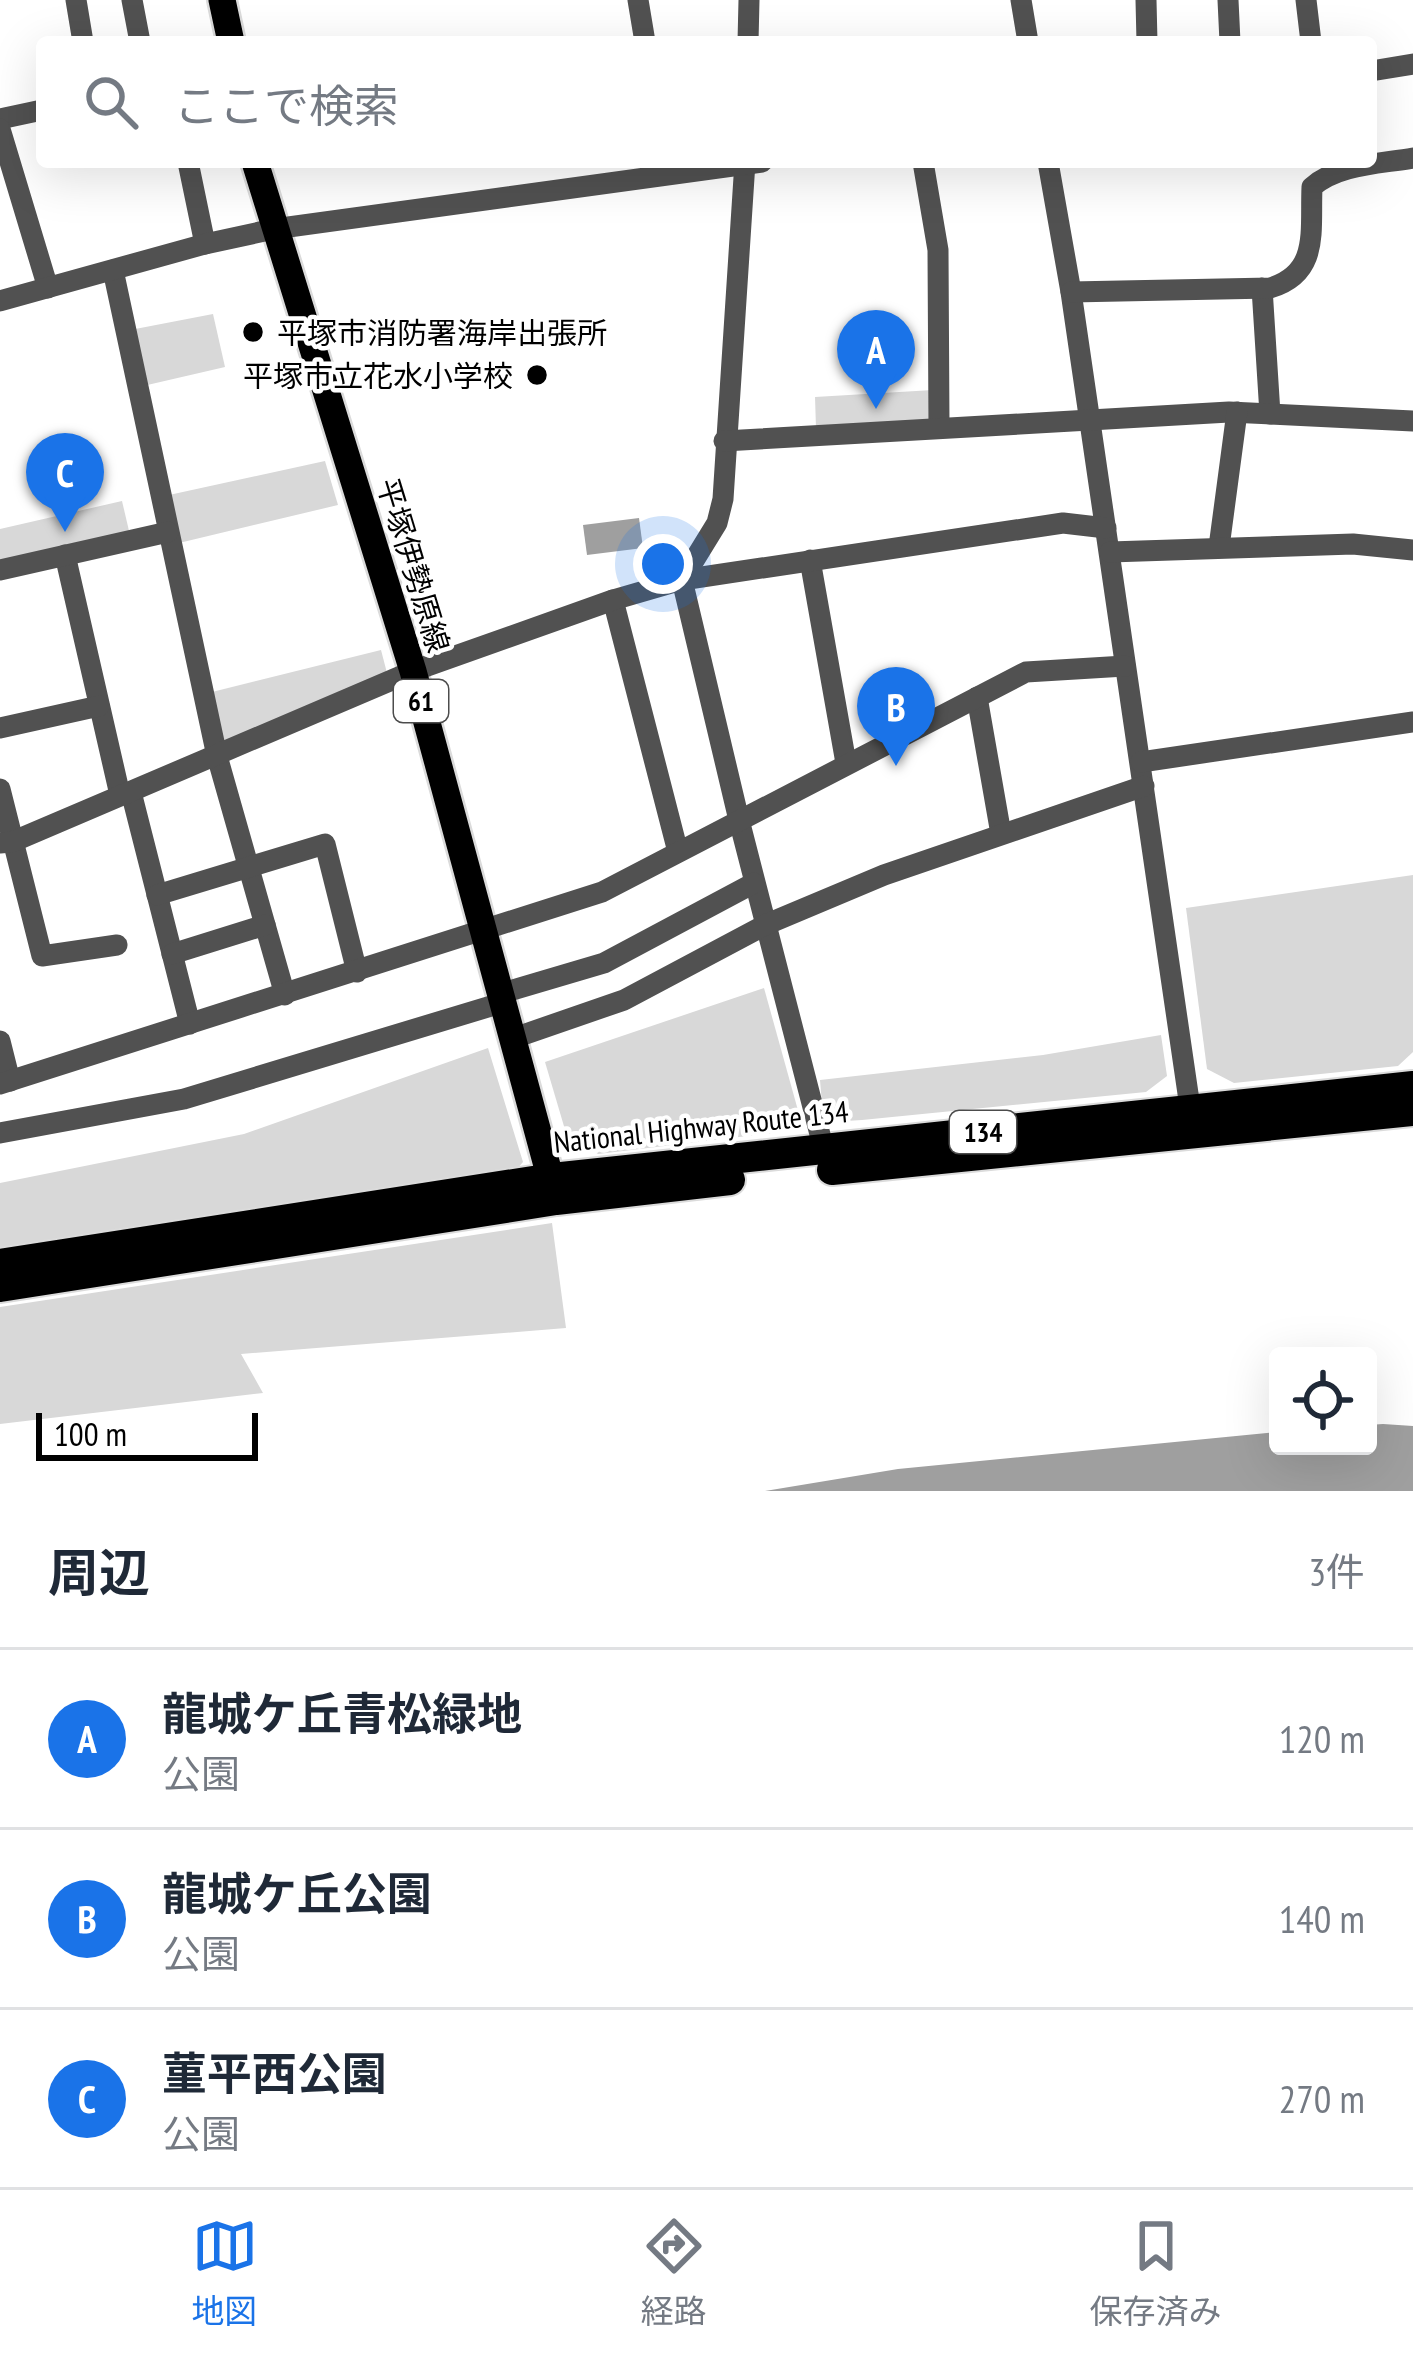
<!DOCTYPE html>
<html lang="ja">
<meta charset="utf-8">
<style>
:root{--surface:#fff;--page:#f2f2f3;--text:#1f2937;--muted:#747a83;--line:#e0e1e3;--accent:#1a73e8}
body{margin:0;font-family:"PT Sans Narrow","Noto Sans JP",sans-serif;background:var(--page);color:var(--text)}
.controls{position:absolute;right:36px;bottom:36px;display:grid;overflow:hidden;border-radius:12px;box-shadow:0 12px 48px #0002}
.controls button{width:108px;height:108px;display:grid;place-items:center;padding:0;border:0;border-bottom:3px solid var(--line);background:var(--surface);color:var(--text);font:60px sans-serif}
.scale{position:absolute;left:36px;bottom:30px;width:222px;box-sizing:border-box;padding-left:12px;border:6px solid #000;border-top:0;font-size:33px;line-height:42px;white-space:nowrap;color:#000;-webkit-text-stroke:9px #fff;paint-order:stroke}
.you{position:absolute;left:663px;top:564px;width:42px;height:42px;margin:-30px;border:9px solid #fff;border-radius:50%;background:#1a73e8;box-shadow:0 0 0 18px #1a73e833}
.badge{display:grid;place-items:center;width:78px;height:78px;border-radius:50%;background:var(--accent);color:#fff;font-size:39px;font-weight:700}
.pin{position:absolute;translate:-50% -99px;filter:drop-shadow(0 3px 6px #0008)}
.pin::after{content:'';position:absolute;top:63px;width:42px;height:36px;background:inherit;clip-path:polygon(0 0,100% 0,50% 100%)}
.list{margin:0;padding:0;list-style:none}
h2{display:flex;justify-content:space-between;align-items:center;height:156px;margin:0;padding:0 48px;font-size:51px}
h2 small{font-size:39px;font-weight:400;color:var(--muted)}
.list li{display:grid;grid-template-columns:78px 1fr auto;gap:36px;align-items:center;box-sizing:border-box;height:180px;padding:0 48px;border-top:3px solid var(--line)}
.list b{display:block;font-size:45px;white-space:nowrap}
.list p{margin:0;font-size:39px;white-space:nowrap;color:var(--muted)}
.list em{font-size:39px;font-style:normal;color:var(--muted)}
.icon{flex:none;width:66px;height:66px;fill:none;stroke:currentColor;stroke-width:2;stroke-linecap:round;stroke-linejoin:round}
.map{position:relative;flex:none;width:1413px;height:1491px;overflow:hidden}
.search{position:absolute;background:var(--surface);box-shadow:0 12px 48px #0002;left:36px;right:36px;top:36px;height:132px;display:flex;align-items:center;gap:30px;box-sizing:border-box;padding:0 42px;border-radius:12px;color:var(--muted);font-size:45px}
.sheet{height:696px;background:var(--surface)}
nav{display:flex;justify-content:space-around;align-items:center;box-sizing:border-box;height:168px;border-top:3px solid var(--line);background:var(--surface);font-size:33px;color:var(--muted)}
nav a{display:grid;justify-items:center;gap:6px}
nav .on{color:var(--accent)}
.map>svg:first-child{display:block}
.green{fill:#d8d8d8}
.water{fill:#9f9f9f}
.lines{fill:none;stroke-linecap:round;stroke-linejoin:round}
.major-casing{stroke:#dbdbdb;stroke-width:32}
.highway-casing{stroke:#dbdbdb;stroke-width:34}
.minor{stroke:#515151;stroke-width:21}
.major{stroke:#000;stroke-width:27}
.highway{stroke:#000;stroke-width:30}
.poi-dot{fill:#000;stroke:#fff;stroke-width:4.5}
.labels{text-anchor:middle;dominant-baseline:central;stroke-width:9;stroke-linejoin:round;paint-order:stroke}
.shield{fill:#fff;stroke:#4c4c4c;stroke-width:3}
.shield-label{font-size:27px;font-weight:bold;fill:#000}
.poi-label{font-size:30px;fill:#000;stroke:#fff;text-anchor:start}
.street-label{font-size:30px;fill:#000;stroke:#fff}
</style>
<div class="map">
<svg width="1413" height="1491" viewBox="0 0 1413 1491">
<rect width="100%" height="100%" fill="#fff"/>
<g class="green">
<polygon points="213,314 225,367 143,386 130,330"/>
<polygon points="933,390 939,421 816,429 815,397"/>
<polygon points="325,461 338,505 179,543 169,495"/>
<polygon points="122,501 130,535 0,565 0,529"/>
<polygon points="381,650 387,673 220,747 208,693"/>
<polygon points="1413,875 1413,1052 1398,1066 1234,1083 1207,1069 1186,908"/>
<polygon points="764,988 799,1114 798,1130 598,1154 566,1133 545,1062"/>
<polygon points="1161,1035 1167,1076 1146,1092 862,1120 846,1121 841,1112 822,1104 820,1080 1043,1055"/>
<polygon points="488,1048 523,1162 509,1178 0,1250 0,1183 244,1134"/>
<polygon points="552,1223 566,1328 241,1354 263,1393 0,1424 0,1307"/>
</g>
<g class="water">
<polygon points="639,518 643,548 587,555 583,525"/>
<polygon points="1383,1424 1413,1426 1413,1491 765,1491 898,1469 1278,1432 1278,1446 1368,1446 1368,1425"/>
</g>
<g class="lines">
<g class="major-casing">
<g id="major">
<polyline points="222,0 231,42"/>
<polyline points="255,162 413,671 555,1195"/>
</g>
</g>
<g class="highway-casing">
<g id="highway">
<polyline points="832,1170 1413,1111"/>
<polyline points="0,1264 552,1178 1413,1086"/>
<polyline points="0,1287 556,1200 730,1180"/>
</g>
</g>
<g class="minor">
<polyline points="76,0 83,42"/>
<polyline points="132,0 140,42"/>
<polyline points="638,0 645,42"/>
<polyline points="1021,0 1028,42"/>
<polyline points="1146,0 1147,42"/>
<polyline points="1228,0 1230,42"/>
<polyline points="1306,0 1311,42"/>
<polyline points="748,42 749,0"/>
<polyline points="1371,71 1413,64"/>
<polyline points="0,119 42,110"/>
<polyline points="0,129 48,288"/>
<polyline points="188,162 205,244"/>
<polyline points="745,162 723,499 717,523 682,580 739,820 824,1150"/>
<polyline points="923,162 938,250 939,426"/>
<polyline points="1048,162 1071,292 1192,1121"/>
<polyline points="113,270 217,756 285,995"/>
<polyline points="1262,288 1270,414"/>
<path d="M1071,292L1270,288C1320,273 1310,231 1312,187C1338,164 1380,164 1413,158"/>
<polyline points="0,301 205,244 274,229 762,162"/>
<polyline points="724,441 1229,412 1413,421"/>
<polyline points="1219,547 1237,412"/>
<polyline points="1110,552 1353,544 1413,550"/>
<polyline points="65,555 120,795"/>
<polyline points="810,560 846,763"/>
<polyline points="0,570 168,532"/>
<polyline points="613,600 678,852"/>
<polyline points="977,697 1001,834"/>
<polyline points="0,728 99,706"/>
<polyline points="1141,762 1413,722"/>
<polyline points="0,789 42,956 117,945"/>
<polyline points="131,792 190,1024"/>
<polyline points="0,843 12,842 413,671 613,600 682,580 1063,523 1106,528"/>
<polyline points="157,895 325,844 357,972"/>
<polyline points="172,954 265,925"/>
<polyline points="499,994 604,963 754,883"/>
<polyline points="511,1039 624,1000 765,925 884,875 1144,786"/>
<polyline points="0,1041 10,1081"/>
<polyline points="0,1084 602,892 1026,672 1125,666"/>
<polyline points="0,1133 184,1099 501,1003"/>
</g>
<use href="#major" class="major"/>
<use href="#highway" class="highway"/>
</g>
<g class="poi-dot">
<circle cx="253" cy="332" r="12"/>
<circle cx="537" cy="375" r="12"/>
</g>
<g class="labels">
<g class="shield">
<rect x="394" y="680" width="54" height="42" rx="9"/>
<rect x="950" y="1111" width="66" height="42" rx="9"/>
</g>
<g class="shield-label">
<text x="421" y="701">61</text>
<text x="983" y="1132">134</text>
</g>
<g class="poi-label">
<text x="277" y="332">平塚市消防署海岸出張所</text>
<text x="513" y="375" text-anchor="end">平塚市立花水小学校</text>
</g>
<g class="street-label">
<text transform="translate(414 565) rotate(73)">平塚伊勢原線</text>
<text transform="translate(701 1126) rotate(-6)">National Highway Route 134</text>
</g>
</g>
</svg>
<div class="controls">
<button><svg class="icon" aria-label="locate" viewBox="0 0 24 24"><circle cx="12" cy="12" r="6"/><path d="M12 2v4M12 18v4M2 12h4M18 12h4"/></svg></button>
</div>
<div class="scale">100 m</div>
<div class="you"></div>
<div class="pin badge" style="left:876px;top:409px">A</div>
<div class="pin badge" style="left:896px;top:766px">B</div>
<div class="pin badge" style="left:65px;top:532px">C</div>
<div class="search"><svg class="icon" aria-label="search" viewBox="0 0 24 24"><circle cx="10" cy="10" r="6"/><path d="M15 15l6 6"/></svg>ここで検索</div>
</div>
<section class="sheet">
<h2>周辺<small>3件</small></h2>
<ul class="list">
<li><span class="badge">A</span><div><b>龍城ケ丘青松緑地</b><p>公園</p></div><em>120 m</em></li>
<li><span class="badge">B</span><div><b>龍城ケ丘公園</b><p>公園</p></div><em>140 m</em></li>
<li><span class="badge">C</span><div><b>菫平西公園</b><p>公園</p></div><em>270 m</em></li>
</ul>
</section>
<nav>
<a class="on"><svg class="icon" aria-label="map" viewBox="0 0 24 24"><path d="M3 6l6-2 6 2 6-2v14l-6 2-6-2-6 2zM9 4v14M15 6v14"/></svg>地図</a>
<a><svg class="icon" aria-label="directions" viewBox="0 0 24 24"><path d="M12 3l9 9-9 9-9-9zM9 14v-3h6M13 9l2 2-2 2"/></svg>経路</a>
<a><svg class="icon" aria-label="saved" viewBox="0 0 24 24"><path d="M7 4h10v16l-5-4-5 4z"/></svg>保存済み</a>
</nav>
